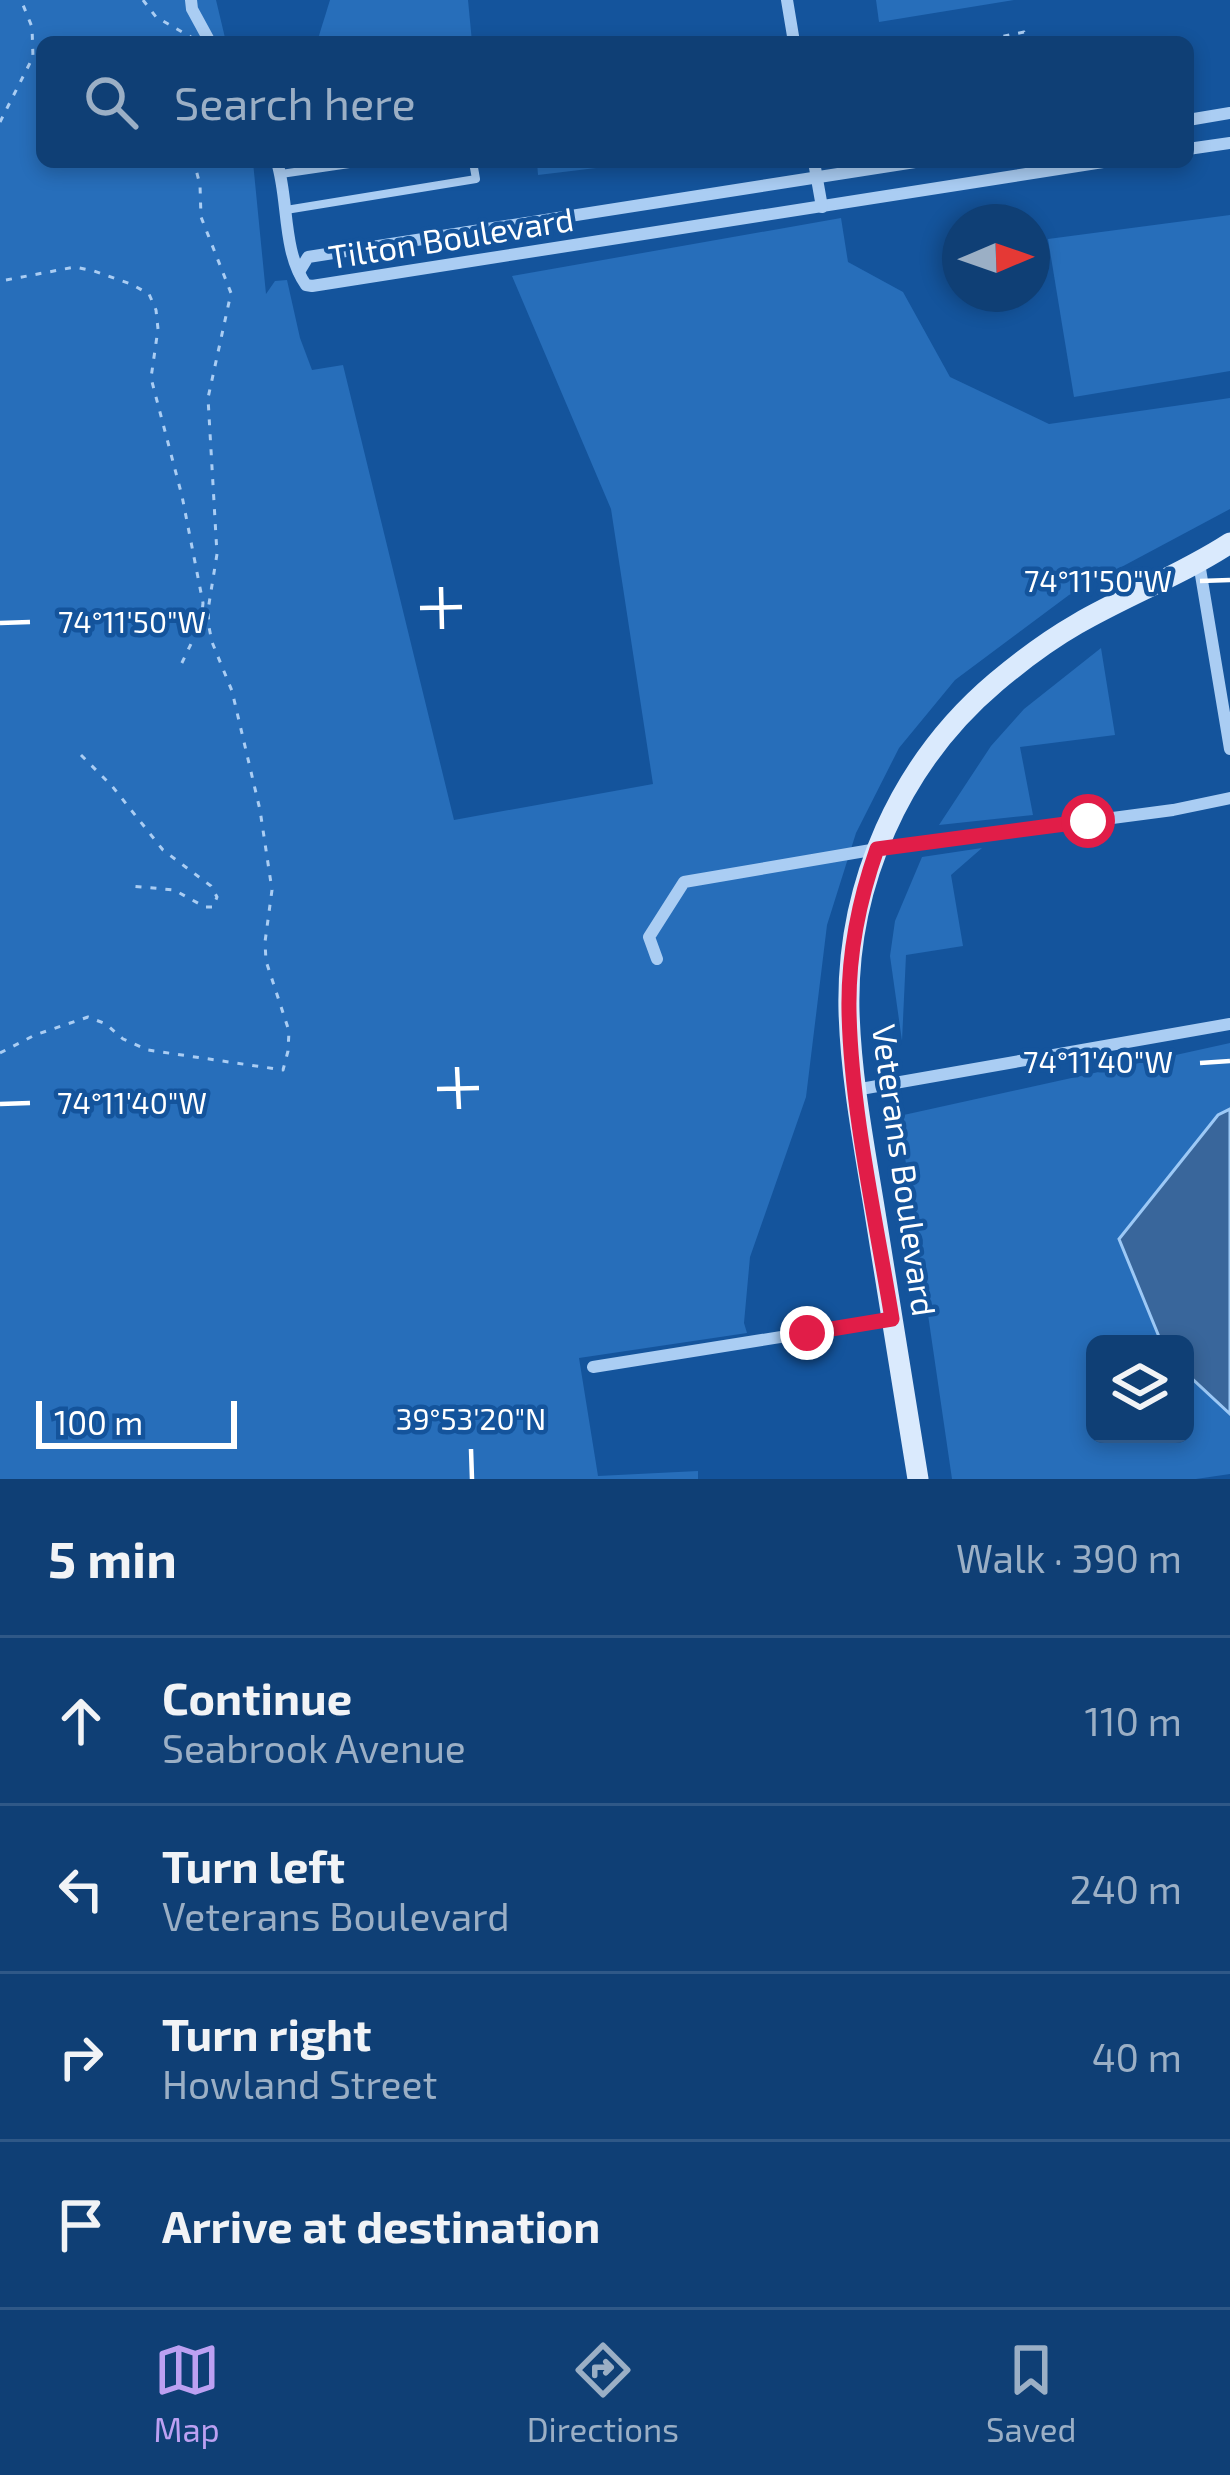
<!DOCTYPE html>
<meta charset="utf-8">
<style>
:root{--surface:#0f3f75;--page:#18467a;--text:#f1f3f6;--muted:#9bafc5;--line:#2f5887;--accent:#bca0f2}
body{margin:0;font-family:"Exo 2",sans-serif;background:var(--page);color:var(--text)}
.controls{position:absolute;right:36px;bottom:36px;display:grid;overflow:hidden;border-radius:18px;box-shadow:0 6px 18px #0003}
.controls button{width:108px;height:108px;display:grid;place-items:center;padding:0;border:0;border-bottom:3px solid var(--line);background:var(--surface);color:var(--text);font:60px sans-serif}
.compass{position:absolute;left:942px;top:204px;width:108px;height:108px;border-radius:50%;background:var(--surface);box-shadow:0 6px 18px #0003;rotate:88deg}
.scale{position:absolute;left:36px;bottom:30px;width:201px;box-sizing:border-box;padding-left:12px;border:6px solid #fff;border-top:0;font-size:33px;line-height:42px;white-space:nowrap;color:#fff;-webkit-text-stroke:9px #14549c;paint-order:stroke}
.stop{position:absolute;width:36px;height:36px;margin:-27px;border:9px solid #e11d48;border-radius:50%;background:#fff}
.stop.end{background:#e11d48;border-color:#fff;box-shadow:0 3px 12px #0008}
.list{margin:0;padding:0;list-style:none}
h2{display:flex;justify-content:space-between;align-items:center;height:156px;margin:0;padding:0 48px;font-size:51px}
h2 small{font-size:39px;font-weight:400;color:var(--muted)}
.list li{display:grid;grid-template-columns:78px 1fr auto;gap:36px;align-items:center;box-sizing:border-box;height:168px;padding:0 48px;border-top:3px solid var(--line)}
.list b{display:block;font-size:45px;white-space:nowrap}
.list p{margin:0;font-size:39px;white-space:nowrap;color:var(--muted)}
.list em{font-size:39px;font-style:normal;color:var(--muted)}
.icon{flex:none;width:66px;height:66px;fill:none;stroke:currentColor;stroke-width:2;stroke-linecap:round;stroke-linejoin:round}
.map{position:relative;flex:none;width:1230px;height:1479px;overflow:hidden}
.search{position:absolute;background:var(--surface);box-shadow:0 6px 18px #0003;left:36px;right:36px;top:36px;height:132px;display:flex;align-items:center;gap:30px;box-sizing:border-box;padding:0 42px;border-radius:18px;color:var(--muted);font-size:45px}
.sheet{height:828px;background:var(--surface)}
nav{display:flex;justify-content:space-around;align-items:center;box-sizing:border-box;height:168px;border-top:3px solid var(--line);background:var(--surface);font-size:33px;color:var(--muted)}
nav a{display:grid;justify-items:center;gap:6px}
nav .on{color:var(--accent)}
.map>svg:first-child{display:block}
.green{fill:#276eba}
.water{fill:#39669b;stroke:#9dc9f6;stroke-width:3}
.lines{fill:none;stroke-linecap:round;stroke-linejoin:round}
.path{stroke:#aacdf3;stroke-width:3;stroke-dasharray:6 9;stroke-linecap:butt}
.lane{stroke:#aacdf3;stroke-width:8}
.street{stroke:#aacdf3;stroke-width:12}
.secondary{stroke:#daeafd;stroke-width:21}
.route{stroke:#e11d48;stroke-width:15}
.ticks{fill:none;stroke:#fff;stroke-width:4.5}
.labels{text-anchor:middle;dominant-baseline:central;stroke-width:9;stroke-linejoin:round;paint-order:stroke}
.street-label{font-size:33px;fill:#fff;stroke:#14549c}
.ticks-label{font-size:30px;text-anchor:middle;fill:#fff;stroke:#14549c;stroke-width:9;stroke-linejoin:round;paint-order:stroke}
</style>
<div class="map">
<svg width="1230" height="1479" viewBox="0 0 1230 1479">
<rect width="100%" height="100%" fill="#14549c"/>
<g class="green">
<polygon points="0,0 216,0 226,42 42,42 42,162 253,162 266,294 275,281 287,280 300,338 312,370 343,365 454,820 653,784 611,509 512,276 841,218 848,262 903,292 950,377 1049,424 1230,398 1230,509 1069,595 955,680 899,748 856,833 827,925 806,1097 750,1257 744,1323 747,1333 579,1358 598,1476 698,1471 698,1479 0,1479"/>
<polygon points="330,0 468,0 472,42 317,42"/>
<polygon points="876,0 1014,0 879,22"/>
<polygon points="537,162 646,162 538,175"/>
<polygon points="1230,215 1230,371 1074,397 1048,239"/>
<polygon points="1101,648 1115,735 1020,747 1033,815 939,825 991,746 1024,709"/>
<polygon points="982,848 951,875 963,946 906,955 902,1041 890,956 895,921 922,857"/>
<polygon points="1230,1043 1230,1109 1218,1115 1119,1239 1162,1344 1095,1344 1095,1434 1185,1434 1185,1372 1230,1414 1230,1474 1196,1479 952,1479 899,1116"/>
</g>
<polygon class="water" points="1230,1109 1230,1414 1185,1372 1185,1344 1162,1344 1119,1239 1218,1115"/>
<g class="lines">
<g class="path">
<polyline points="143,0 156,17 191,37"/>
<polyline points="974,42 1024,32 1025,42"/>
<polyline points="0,122 33,57 32,27 21,0"/>
<polyline points="6,280 75,267 94,271 131,284 149,294 156,310 158,329 151,378 182,496 203,603 201,623 178,671"/>
<polyline points="81,755 112,786 163,850 211,886 217,897 213,907 205,907 174,890 131,886"/>
<polyline points="0,1053 35,1035 88,1017 106,1024 123,1039 148,1050 283,1070 288,1051 289,1031 266,961 265,942 272,890 260,810 232,691 212,642 209,627 208,610 217,554 208,398 231,293 201,217 200,185 194,162"/>
</g>
<g class="lane">
<polyline points="281,174 363,162"/>
<polyline points="286,210 476,179 473,162"/>
</g>
<g class="street">
<polyline points="191,0 192,9 210,42"/>
<polyline points="787,0 794,42"/>
<polyline points="1188,120 1230,113"/>
<polyline points="1188,149 1230,143"/>
<path d="M277,162C289,201 282,251 306,285L312,286L1103,162"/>
<polyline points="814,162 822,207"/>
<polyline points="299,272 308,257 915,162"/>
<polyline points="1199,563 1230,749"/>
<polyline points="657,959 649,937 684,882 877,849 1173,810 1230,798"/>
<polyline points="855,1090 1230,1024"/>
<polyline points="593,1367 893,1319"/>
</g>
<path class="secondary" d="M918,1479C904,1392 890,1305 876,1219C865,1150 851,1081 849,1011C846,885 900,763 996,682C1021,661 1049,640 1077,624C1127,595 1181,575 1230,543"/>
</g>
<g class="lines">
<path class="route" d="M807,1333L892,1319C876,1220 851,1111 849,1011C848,955 859,900 877,849L1088,821"/>
</g>
<path class="ticks" d="M1200,581L1230,580M441,587L442,629M420,608L462,607M0,623L30,622M1200,1063L1230,1061M457,1067L459,1109M437,1089L479,1088M0,1104L30,1103M471,1449L472,1479"/>
<g class="labels">
<g class="street-label">
<text transform="translate(451 237) rotate(-9)">Tilton Boulevard</text>
<text transform="translate(905 1170) rotate(82)">Veterans Boulevard</text>
</g>
</g>
<g class="ticks-label">
<text x="1098" y="592">74°11'50"W</text>
<text x="132" y="633">74°11'50"W</text>
<text x="1098" y="1073">74°11'40"W</text>
<text x="132" y="1114">74°11'40"W</text>
<text x="471" y="1430">39°53'20"N</text>
</g>
</svg>
<div class="controls">
<button><svg class="icon" aria-label="layers" viewBox="0 0 24 24"><path d="M12 4l9 5-9 5-9-5zM3 14l9 5 9-5"/></svg></button>
</div>
<svg class="compass" viewBox="-18 -18 36 36"><path d="M0-13l5 13h-10z" fill="#e53935"/><path d="M0 13l5-13h-10z" fill="#9bafc5"/></svg>
<div class="scale">100 m</div>
<div class="stop" style="left:1088px;top:821px"></div>
<div class="stop end" style="left:807px;top:1333px"></div>
<div class="search"><svg class="icon" aria-label="search" viewBox="0 0 24 24"><circle cx="10" cy="10" r="6"/><path d="M15 15l6 6"/></svg>Search here</div>
</div>
<section class="sheet">
<h2>5 min<small>Walk · 390 m</small></h2>
<ul class="list">
<li><svg class="icon" aria-label="ahead" viewBox="0 0 24 24"><path d="M12 20V5M6 11l6-6 6 6"/></svg><div><b>Continue</b><p>Seabrook Avenue</p></div><em>110 m</em></li>
<li><svg class="icon" aria-label="left" viewBox="0 0 24 24"><path d="M17 20v-9H6M10 6l-5 5 5 5"/></svg><div><b>Turn left</b><p>Veterans Boulevard</p></div><em>240 m</em></li>
<li><svg class="icon" aria-label="right" viewBox="0 0 24 24"><path d="M7 20v-9h11M14 6l5 5-5 5"/></svg><div><b>Turn right</b><p>Howland Street</p></div><em>40 m</em></li>
<li><svg class="icon" aria-label="arrive" viewBox="0 0 24 24"><path d="M6 21V4h12l-3 4 3 4H6"/></svg><div><b>Arrive at destination</b></div></li>
</ul>
</section>
<nav>
<a class="on"><svg class="icon" aria-label="map" viewBox="0 0 24 24"><path d="M3 6l6-2 6 2 6-2v14l-6 2-6-2-6 2zM9 4v14M15 6v14"/></svg>Map</a>
<a><svg class="icon" aria-label="directions" viewBox="0 0 24 24"><path d="M12 3l9 9-9 9-9-9zM9 14v-3h6M13 9l2 2-2 2"/></svg>Directions</a>
<a><svg class="icon" aria-label="saved" viewBox="0 0 24 24"><path d="M7 4h10v16l-5-4-5 4z"/></svg>Saved</a>
</nav>
